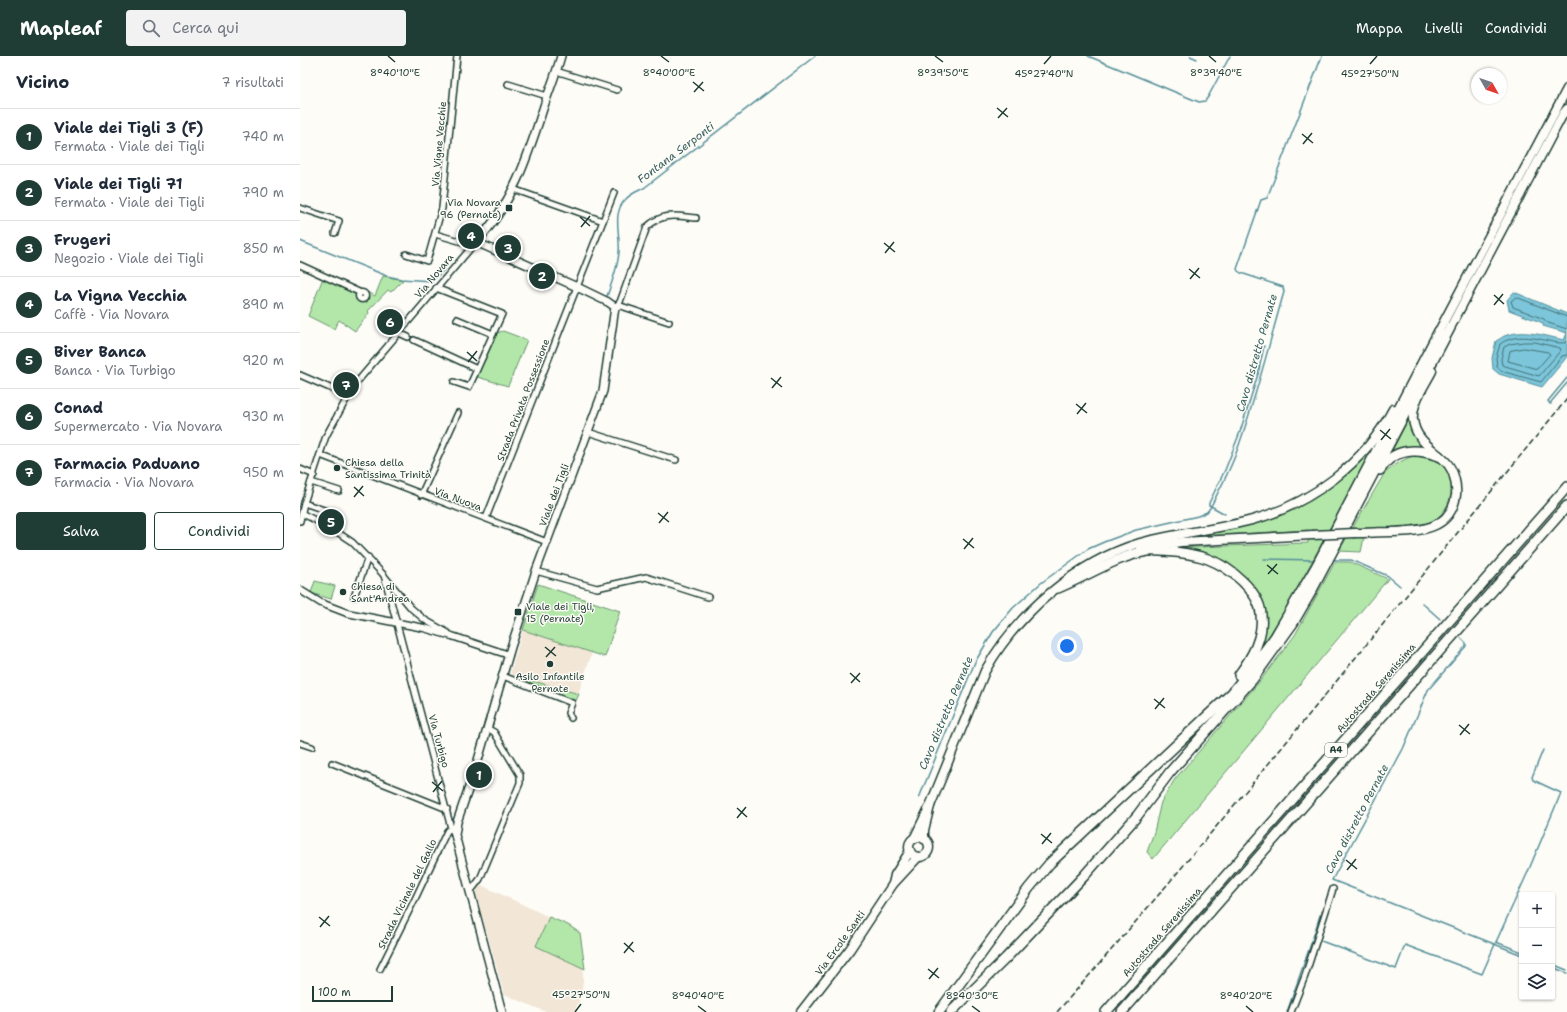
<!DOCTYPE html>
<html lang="it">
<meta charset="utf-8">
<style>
:root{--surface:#fff;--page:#f2f2f3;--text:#1f2937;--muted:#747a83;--line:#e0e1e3;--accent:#1f3d34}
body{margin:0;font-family:"Shantell Sans",sans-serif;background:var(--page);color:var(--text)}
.controls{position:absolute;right:12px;bottom:12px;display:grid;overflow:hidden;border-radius:4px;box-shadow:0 1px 3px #0004}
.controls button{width:36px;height:36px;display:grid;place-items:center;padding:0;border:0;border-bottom:1px solid var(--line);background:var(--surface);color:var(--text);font:20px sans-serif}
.compass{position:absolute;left:1171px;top:12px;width:36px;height:36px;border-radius:50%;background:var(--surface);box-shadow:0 1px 3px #0004;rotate:130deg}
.scale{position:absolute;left:12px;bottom:10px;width:81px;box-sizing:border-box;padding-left:4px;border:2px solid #1f3d34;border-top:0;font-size:11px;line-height:14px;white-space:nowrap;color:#1f3d34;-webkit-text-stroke:3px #fdfcf7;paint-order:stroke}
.you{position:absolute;left:767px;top:590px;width:14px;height:14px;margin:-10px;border:3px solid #fff;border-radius:50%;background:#1a73e8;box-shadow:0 0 0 6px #1a73e833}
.badge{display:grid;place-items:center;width:26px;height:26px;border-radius:50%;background:var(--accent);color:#fff;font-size:13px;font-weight:700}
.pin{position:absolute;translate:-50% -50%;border:2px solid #fff;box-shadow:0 1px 4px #0006}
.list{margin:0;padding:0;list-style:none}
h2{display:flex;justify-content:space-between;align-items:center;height:52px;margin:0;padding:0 16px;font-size:17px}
h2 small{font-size:13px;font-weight:400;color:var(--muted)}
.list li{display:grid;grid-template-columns:26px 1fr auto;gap:12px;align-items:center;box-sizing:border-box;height:56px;padding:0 16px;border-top:1px solid var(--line)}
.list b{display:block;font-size:15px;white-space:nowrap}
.list p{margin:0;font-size:13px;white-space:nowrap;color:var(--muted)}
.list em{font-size:13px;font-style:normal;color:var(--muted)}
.actions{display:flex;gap:8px;padding:12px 16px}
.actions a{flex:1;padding:9px 0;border:1px solid var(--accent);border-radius:4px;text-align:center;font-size:14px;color:var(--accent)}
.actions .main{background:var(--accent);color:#fff}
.icon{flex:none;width:22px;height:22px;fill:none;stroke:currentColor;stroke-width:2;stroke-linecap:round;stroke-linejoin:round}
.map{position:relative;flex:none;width:1267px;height:956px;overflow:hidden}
header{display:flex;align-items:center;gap:24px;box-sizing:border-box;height:56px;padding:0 20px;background:var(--accent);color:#fff}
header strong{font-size:19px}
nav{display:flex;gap:22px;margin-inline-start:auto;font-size:14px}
.search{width:280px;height:36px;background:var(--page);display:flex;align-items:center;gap:10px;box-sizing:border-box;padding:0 14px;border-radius:4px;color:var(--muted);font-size:15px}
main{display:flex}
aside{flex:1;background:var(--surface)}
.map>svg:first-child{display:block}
.built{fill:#f2e6d6}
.green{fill:#b3e7a9;stroke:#69926e}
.water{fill:#7bc5da;stroke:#568f98}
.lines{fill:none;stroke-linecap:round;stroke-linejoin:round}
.shore{stroke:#447376;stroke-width:1}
.stream{stroke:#568f98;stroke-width:1.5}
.minor-casing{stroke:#1f3d34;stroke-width:8}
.tertiary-casing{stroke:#1f3d34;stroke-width:9}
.secondary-casing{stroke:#1f3d34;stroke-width:10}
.primary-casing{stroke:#1f3d34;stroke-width:11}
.trunk-casing{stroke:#1f3d34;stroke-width:11}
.motorway-casing{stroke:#1f3d34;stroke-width:12}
.minor{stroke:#fdfcf7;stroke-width:5}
.tertiary{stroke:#fdfcf7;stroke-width:6}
.secondary{stroke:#fdfcf7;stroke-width:7}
.primary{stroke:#fdfcf7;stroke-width:8}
.trunk{stroke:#fdfcf7;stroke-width:8}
.motorway{stroke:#fdfcf7;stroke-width:9}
.rail{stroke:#1f3d34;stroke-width:1.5;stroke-dasharray:6 3;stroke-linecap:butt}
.primary-bridge-casing{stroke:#1f3d34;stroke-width:11;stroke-linecap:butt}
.primary-bridge{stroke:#fdfcf7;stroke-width:8}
.ticks{fill:none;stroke:#1f3d34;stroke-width:1.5}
.poi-dot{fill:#1f3d34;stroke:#fdfcf7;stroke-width:1.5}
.labels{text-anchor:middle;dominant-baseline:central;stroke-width:3;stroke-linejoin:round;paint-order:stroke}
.shield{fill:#fdfcf7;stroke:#62766e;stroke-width:1}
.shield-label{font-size:9px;font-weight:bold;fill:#1f3d34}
.street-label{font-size:10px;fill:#1f3d34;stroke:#fdfcf7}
.poi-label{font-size:10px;fill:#1f3d34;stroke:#fdfcf7;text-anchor:start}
.water-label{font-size:11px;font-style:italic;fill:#365f5e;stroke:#fdfcf7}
.ticks-label{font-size:10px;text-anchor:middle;fill:#1f3d34;stroke:#fdfcf7;stroke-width:3;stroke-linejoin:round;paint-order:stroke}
</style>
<header>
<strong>Mapleaf</strong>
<div class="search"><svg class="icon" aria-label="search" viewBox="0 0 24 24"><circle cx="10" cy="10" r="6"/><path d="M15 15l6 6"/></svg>Cerca qui</div>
<nav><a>Mappa</a><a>Livelli</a><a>Condividi</a></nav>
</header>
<main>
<aside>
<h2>Vicino<small>7 risultati</small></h2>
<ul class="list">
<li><span class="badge">1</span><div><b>Viale dei Tigli 3 (F)</b><p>Fermata · Viale dei Tigli</p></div><em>740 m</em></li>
<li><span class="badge">2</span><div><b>Viale dei Tigli 71</b><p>Fermata · Viale dei Tigli</p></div><em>790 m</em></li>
<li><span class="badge">3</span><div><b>Frugeri</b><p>Negozio · Viale dei Tigli</p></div><em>850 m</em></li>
<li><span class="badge">4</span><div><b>La Vigna Vecchia</b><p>Caffè · Via Novara</p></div><em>890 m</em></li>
<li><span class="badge">5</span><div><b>Biver Banca</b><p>Banca · Via Turbigo</p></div><em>920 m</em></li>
<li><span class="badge">6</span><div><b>Conad</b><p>Supermercato · Via Novara</p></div><em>930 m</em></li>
<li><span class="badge">7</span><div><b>Farmacia Paduano</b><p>Farmacia · Via Novara</p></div><em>950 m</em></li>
</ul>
<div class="actions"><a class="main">Salva</a><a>Condividi</a></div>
</aside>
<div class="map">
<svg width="1267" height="956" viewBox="0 0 1267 956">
<rect width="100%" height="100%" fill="#fdfcf7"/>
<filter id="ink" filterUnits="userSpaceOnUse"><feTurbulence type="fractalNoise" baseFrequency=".025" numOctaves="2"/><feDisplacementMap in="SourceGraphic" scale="8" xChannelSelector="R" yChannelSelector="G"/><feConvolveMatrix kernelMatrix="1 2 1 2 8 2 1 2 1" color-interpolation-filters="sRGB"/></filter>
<g filter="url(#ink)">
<g class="built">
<polygon points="223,574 292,597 278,638 210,618"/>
<polygon points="179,828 249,861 236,890 283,912 283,927 280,942 275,956 246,956 204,938 176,838"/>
</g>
<g class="green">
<polygon points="83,220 103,224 91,236 88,234 68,255 69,257 55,275 39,264 34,273 8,260 23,222 57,237 57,243 61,246 69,242 65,235 75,240"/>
<polygon points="203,275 227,284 208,330 174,320 193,278"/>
<polygon points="1110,360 1125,392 1090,399"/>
<polygon points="1072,394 989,548 963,589 967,561 961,542 946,522 925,508 871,492 1008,487 1009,474 901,480 949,469 999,450 1027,432"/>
<path d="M1120,398C1125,400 1132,401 1137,405C1164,425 1150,461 1122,471C1113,474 1078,472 1066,472L1061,496L1039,495L1084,418C1095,408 1105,402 1120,398Z"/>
<polygon points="1035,506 1050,506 1088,523 853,803 847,796 854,776 861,746 875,723 960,625 995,579"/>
<polygon points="15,525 35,530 31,543 11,537"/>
<polygon points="238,528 320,555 305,601 223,574"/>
<polygon points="219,621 279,638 276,645 219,623"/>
<polygon points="249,861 268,869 280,877 285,913 236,890"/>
</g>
<path class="water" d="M1214,236L1267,258V301L1242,331L1199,318L1193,313L1192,302L1196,285C1200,283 1203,280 1207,279C1225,273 1246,280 1264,284L1267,277L1243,270V267L1209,254L1207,244Z"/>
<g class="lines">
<g class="shore">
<polyline points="1267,261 1216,241 1211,245 1213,251 1244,263 1248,267 1267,273"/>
<polygon points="1224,286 1235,286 1260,292 1261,294 1239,320 1202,309 1201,303 1204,291 1210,288"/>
<path d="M1267,286C1257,292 1223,271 1200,288L1196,302L1197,310L1201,315L1241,326L1262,300L1267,299"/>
<polygon points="1224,292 1248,296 1250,298 1237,313 1208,305 1210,295"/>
</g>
<g class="stream">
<polyline points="788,0 899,46 905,45 908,41 930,0"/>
<polyline points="890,0 897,3"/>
<polyline points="0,185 87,220 101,223 132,225 144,214"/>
<path d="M307,240C312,226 318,211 319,196C321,179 311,157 326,143C330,138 338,135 344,132L515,0"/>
<polyline points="1250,348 1248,345 1267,322"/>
<polyline points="1251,348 1251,346 1267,327"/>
<polyline points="925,458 909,449 909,447 925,414 940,376 958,318 964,290"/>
<polyline points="964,503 1017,504"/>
<polyline points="1032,504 1051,504 1088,520 1100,530"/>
<polyline points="1122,547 1140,563"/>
<polyline points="1161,582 1166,587 1166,590 1128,634 1103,693 1032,824 1222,899"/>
<path d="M619,742L675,606L693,576L713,552L741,527L788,493L804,486L836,474L898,460L907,456L910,452C919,435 928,418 935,400C955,347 968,291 984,236L983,231L941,217L938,215L937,213L961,144L967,142L1022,0"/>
<polyline points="1013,882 1020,859"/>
<polyline points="1196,886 1227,818 1261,737 1233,724 1232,721 1243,694"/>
<polyline points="1252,908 1267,914"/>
<polyline points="1252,911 1267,917"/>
<polyline points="987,956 1013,882 1096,913 1105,889 1182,918 1196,886 1222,896"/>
</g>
<g class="minor-casing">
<g id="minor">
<polyline points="256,15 317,34"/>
<polyline points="208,28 247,40"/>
<polyline points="213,133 303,165"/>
<polyline points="0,152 39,165 35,177"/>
<polyline points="135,178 173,189"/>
<polyline points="106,198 127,205 142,152 157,0"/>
<polyline points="0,209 61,237"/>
<polyline points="136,232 202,258 169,331 154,326"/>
<circle cx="62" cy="240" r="3.5"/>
<path d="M315,251L320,246L347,171C363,156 376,160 396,162"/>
<polyline points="315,251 321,250 369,266"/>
<polyline points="157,263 193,278"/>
<polyline points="99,277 108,281"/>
<polyline points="114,284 177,313"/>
<polyline points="0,319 46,339"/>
<polyline points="288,376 376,404"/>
<polyline points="20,399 247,486"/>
<polyline points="0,413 14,419"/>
<polyline points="11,426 39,435"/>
<polyline points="121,439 158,357"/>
<polyline points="4,447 30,456"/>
<polyline points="3,458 31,472 52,486 81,516 111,552 125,564 148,577"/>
<polyline points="186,462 314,137"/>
<polyline points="0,465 4,447 26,380 46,344 46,339 176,186"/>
<polyline points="236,515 297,532 346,521 408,541"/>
<polyline points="84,519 151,772 155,779"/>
<polyline points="54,541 68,501"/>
<polyline points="203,620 272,647 268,657 271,662"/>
<polyline points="0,687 12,691"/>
<polyline points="32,707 147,753"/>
<polyline points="170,836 180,823 220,727 220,719 194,676 188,673"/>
<polyline points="80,913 115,843 147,775 151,772"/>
<polyline points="991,956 1005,920 1033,833"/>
</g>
</g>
<g class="tertiary-casing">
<polyline id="tertiary" points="0,534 21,547 47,557 124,572 152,580 209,599"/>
</g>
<g class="secondary-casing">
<path id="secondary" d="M202,956L155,779L157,766L176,711L211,591L236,515L303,335L315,251L308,246L277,231L176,186C212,150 228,100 243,53C249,35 256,18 261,0"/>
</g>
<g class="primary-casing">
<g id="primary">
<path d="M1055,477C1068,477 1080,476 1092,476C1120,475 1151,474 1156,439C1157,429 1154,415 1147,407C1134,393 1115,385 1113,363C1112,346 1125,329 1132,315"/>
<polyline points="841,492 881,486 1013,479"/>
<path d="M630,750L685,615C717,558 776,506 840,487C876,477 915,474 952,464C1011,448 1065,407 1093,353"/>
<circle cx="619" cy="791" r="10"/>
<polyline points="614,783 630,750 624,774 624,783"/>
<polyline points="610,795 595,819 593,828 618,801"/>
<polyline points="501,956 550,893 593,828"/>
</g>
</g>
<g class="trunk-casing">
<g id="trunk">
<polyline points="1150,272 1263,58 1267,53"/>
<polyline points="1139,275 1267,33"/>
</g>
</g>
<g class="motorway-casing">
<g id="motorway">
<path d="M1080,414C1093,392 1117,392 1139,400"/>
<path d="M758,532C785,521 819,499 848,495C864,494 892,497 908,503C929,511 959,534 961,558C964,581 952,601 939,619"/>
<polyline points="639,956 729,832 750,807 932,637 958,604 975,581 1017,509 1139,275"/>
<polyline points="651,956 706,902 784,820 837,760 870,716 952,624 993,567 1011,536 1150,272"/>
<polyline points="806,956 1267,431"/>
<polyline points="822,956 1267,450"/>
</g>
</g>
<use href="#minor" class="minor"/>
<use href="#tertiary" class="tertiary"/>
<use href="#secondary" class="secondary"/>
<use href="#primary" class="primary"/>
<use href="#trunk" class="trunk"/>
<use href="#motorway" class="motorway"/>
<path class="rail" d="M757,956C933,757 1098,548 1267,343"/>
<g class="primary-bridge-casing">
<polyline id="primary-bridge" points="1013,479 1055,477"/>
</g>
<use href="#primary-bridge" class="primary-bridge"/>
</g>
</g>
<path class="ticks" d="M88,0L95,6M361,0L369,6M635,0L643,6M909,0L916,6M744,8L751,0M1070,8L1077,0M393,26L404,35M394,36L403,26M697,52L708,61M698,62L707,52M1002,78L1013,87M1003,88L1012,77M280,161L290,170M281,171L290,160M584,187L595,196M585,197L594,186M889,213L900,222M890,223L899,212M1194,239L1204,248M1194,249L1203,238M167,296L177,305M168,306L177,295M471,322L482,331M472,332L481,321M776,348L787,357M777,358L786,347M1080,374L1091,383M1081,384L1090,373M54,431L64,440M54,441L63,430M358,457L369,466M359,467L368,456M663,483L674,492M664,493L673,482M967,509L978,518M968,518L977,508M245,591L256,600M246,601L255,591M550,617L560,626M551,627L560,617M854,643L865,652M855,653L864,642M1159,669L1170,678M1160,679L1169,668M132,726L143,735M133,736L142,725M437,752L447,761M437,762L446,751M741,778L752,787M742,788L751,777M1046,804L1057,813M1047,814L1056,803M19,861L30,870M20,871L29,860M324,887L334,896M324,897L333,886M628,913L639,922M629,923L638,912M398,950L406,956M672,950L680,956M946,950L953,956M275,956L281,948"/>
<g class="poi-dot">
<rect x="205" y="148" width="8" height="8" rx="2"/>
<circle cx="37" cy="412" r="4"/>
<circle cx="43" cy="536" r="4"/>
<rect x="214" y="552" width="8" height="8" rx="2"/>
<circle cx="250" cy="608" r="4"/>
</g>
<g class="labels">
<rect class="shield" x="1025" y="687" width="22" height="14" rx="3"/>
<g class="shield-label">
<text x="1036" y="694">A4</text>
</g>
<g class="street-label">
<text transform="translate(139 88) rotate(-85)">Via Vigne Vecchie</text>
<text transform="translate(134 220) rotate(-50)">Via Novara</text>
<text transform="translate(223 344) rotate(-69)">Strada Privata Possessione</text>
<text transform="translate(254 439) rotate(-69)">Viale dei Tigli</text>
<text transform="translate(158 443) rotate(20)">Via Nuova</text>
<text transform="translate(1076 632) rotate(-49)">Autostrada Serenissima</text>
<text transform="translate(139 685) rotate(75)">Via Turbigo</text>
<text transform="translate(107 838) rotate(-64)">Strada Vicinale del Gallo</text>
<text transform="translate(862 876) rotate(-49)">Autostrada Serenissima</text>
<text transform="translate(540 887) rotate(-54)">Via Ercole Santi</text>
</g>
<g class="poi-label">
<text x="201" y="146" text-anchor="end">Via Novara<tspan x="201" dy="12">96 (Pernate)</tspan></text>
<text x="45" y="406">Chiesa della<tspan x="45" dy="12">Santissima Trinità</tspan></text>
<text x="51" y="530">Chiesa di<tspan x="51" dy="12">Sant'Andrea</tspan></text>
<text x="226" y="550">Viale dei Tigli,<tspan x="226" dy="12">15 (Pernate)</tspan></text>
<text x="250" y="620" text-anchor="middle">Asilo Infantile<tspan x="250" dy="12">Pernate</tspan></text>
</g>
<g class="water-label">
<text transform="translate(376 97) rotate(-37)">Fontana Serponti</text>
<text transform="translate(957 297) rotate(-74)">Cavo distretto Pernate</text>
<text transform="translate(646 657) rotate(-67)">Cavo distretto Pernate</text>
<text transform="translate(1057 763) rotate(-62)">Cavo distretto Pernate</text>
</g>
</g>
<g class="ticks-label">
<text x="95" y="20">8°40'10"E</text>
<text x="369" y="20">8°40'00"E</text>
<text x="916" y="20">8°39'40"E</text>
<text x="643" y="20">8°39'50"E</text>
<text x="744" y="21">45°27'40"N</text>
<text x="1070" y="21">45°27'50"N</text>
<text x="281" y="942">45°27'50"N</text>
<text x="398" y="943">8°40'40"E</text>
<text x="672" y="943">8°40'30"E</text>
<text x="946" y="943">8°40'20"E</text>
</g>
</svg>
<div class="controls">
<button>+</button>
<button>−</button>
<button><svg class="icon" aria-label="layers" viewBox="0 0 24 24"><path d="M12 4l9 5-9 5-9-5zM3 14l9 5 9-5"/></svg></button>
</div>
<svg class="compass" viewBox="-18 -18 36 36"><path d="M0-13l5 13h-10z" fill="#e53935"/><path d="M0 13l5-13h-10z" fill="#747a83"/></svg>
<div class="scale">100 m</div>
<div class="you"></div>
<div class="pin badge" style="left:179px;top:719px">1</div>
<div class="pin badge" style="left:242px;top:220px">2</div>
<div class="pin badge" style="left:208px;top:192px">3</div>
<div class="pin badge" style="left:171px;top:180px">4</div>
<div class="pin badge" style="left:31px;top:466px">5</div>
<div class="pin badge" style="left:90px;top:266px">6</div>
<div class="pin badge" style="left:46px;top:329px">7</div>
</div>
</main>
